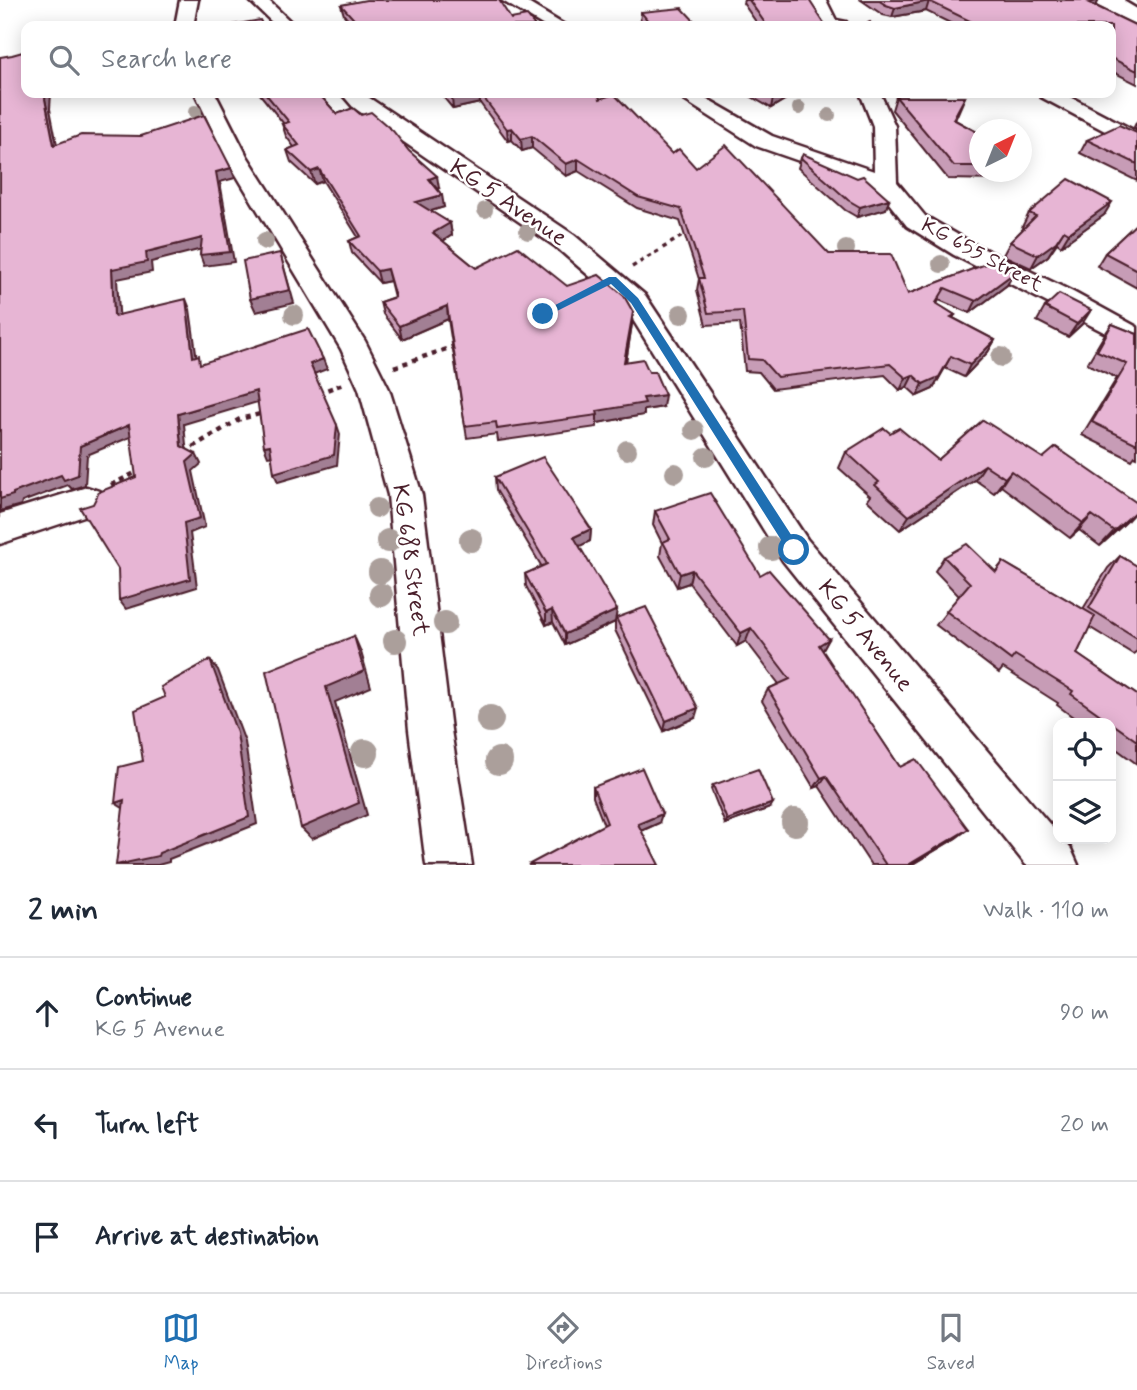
<!DOCTYPE html>
<meta charset="utf-8">
<style>
:root{--surface:#fff;--page:#f2f2f3;--text:#1f2937;--muted:#747a83;--line:#e0e1e3;--accent:#1f6fb2}
body{margin:0;font-family:Mynerve,sans-serif;background:var(--page);color:var(--text)}
.controls{position:absolute;right:21px;bottom:21px;display:grid;overflow:hidden;border-radius:14px;box-shadow:0 4px 18px #0003}
.controls button{width:63px;height:63px;display:grid;place-items:center;padding:0;border:0;border-bottom:2px solid var(--line);background:var(--surface);color:var(--text);font:35px sans-serif}
.compass{position:absolute;left:969px;top:119px;width:63px;height:63px;border-radius:50%;background:var(--surface);box-shadow:0 4px 18px #0003;rotate:43deg}
.stop{position:absolute;width:21px;height:21px;margin:-16px;border:5px solid #1f6fb2;border-radius:50%;background:#fff}
.stop.end{background:#1f6fb2;border-color:#fff;box-shadow:0 2px 7px #0008}
.list{margin:0;padding:0;list-style:none}
h2{display:flex;justify-content:space-between;align-items:center;height:91px;margin:0;padding:0 28px;font-size:30px}
h2 small{font-size:23px;font-weight:400;color:var(--muted)}
.list li{display:grid;grid-template-columns:46px 1fr auto;gap:21px;align-items:center;box-sizing:border-box;height:112px;padding:0 28px;border-top:2px solid var(--line)}
.list b{display:block;font-size:26px;white-space:nowrap}
.list p{margin:0;font-size:23px;white-space:nowrap;color:var(--muted)}
.list em{font-size:23px;font-style:normal;color:var(--muted)}
.icon{flex:none;width:38px;height:38px;fill:none;stroke:currentColor;stroke-width:2;stroke-linecap:round;stroke-linejoin:round}
.map{position:relative;flex:none;width:1137px;height:865px;overflow:hidden}
.search{position:absolute;background:var(--surface);box-shadow:0 4px 18px #0003;left:21px;right:21px;top:21px;height:77px;display:flex;align-items:center;gap:18px;box-sizing:border-box;padding:0 24px;border-radius:14px;color:var(--muted);font-size:26px}
.sheet{height:427px;background:var(--surface)}
nav{display:flex;justify-content:space-around;align-items:center;box-sizing:border-box;height:98px;border-top:2px solid var(--line);background:var(--surface);font-size:19px;color:var(--muted)}
nav a{display:grid;justify-items:center;gap:4px}
nav .on{color:var(--accent)}
.map>svg:first-child{display:block}
.lines{fill:none;stroke-linecap:round;stroke-linejoin:round}
.lane-casing{stroke:#4a1f2b;stroke-width:5}
.street-casing{stroke:#4a1f2b;stroke-width:5}
.path-far1{stroke:#4a1f2b;stroke-width:3.5;stroke-dasharray:4.5 4.5;stroke-linecap:butt}
.path{stroke:#4a1f2b;stroke-width:4.5;stroke-dasharray:5 5;stroke-linecap:butt}
.lane{fill:#fff;fill-rule:evenodd}
.street{fill:#fff;fill-rule:evenodd}
.tree{fill:#ab9f9b}
.wall{fill:#c79cb6;stroke:#4a1f2b;stroke-width:2}
.shaded-wall{fill:#a27f94;stroke:#4a1f2b;stroke-width:2}
.building{fill:#e7b5d4;stroke:#4a1f2b;stroke-width:2}
.route{fill:#1f6fb2}
.labels{text-anchor:middle;dominant-baseline:central;stroke-width:5;stroke-linejoin:round;paint-order:stroke}
.far-street-label{font-size:21px;fill:#4a1f2b;stroke:#fff}
.street-label{font-size:24px;fill:#4a1f2b;stroke:#fff}
</style>
<div class="map">
<svg width="1137" height="865" viewBox="0 0 1137 865">
<rect width="100%" height="100%" fill="#fff"/>
<filter id="ink" filterUnits="userSpaceOnUse"><feTurbulence type="fractalNoise" baseFrequency=".0143" numOctaves="2"/><feDisplacementMap in="SourceGraphic" scale="14" xChannelSelector="R" yChannelSelector="G"/><feConvolveMatrix kernelMatrix="1 2 1 2 8 2 1 2 1" color-interpolation-filters="sRGB"/></filter>
<g filter="url(#ink)">
<g class="lines">
<g class="lane-casing">
<polygon id="lane" points="1127,0 1137,0 1137,6"/>
</g>
<g class="street-casing">
<g id="street">
<polygon points="180,0 198,0 193,26 175,26"/>
<polygon points="249,0 268,0 295,26 276,26"/>
<polygon points="501,0 523,0 566,26 544,26"/>
<polygon points="808,0 826,0 836,20 846,22 849,26 821,26"/>
<polygon points="195,93 215,93 247,156 365,341 389,389 422,495 451,730 472,865 426,865 409,730 388,495 359,389 341,349 225,156"/>
<polygon points="341,93 362,93 574,235 645,295 807,539 1058,834 1058,839 1062,839 1071,849 1078,865 1026,865 783,561 625,307 556,247 353,107"/>
<polygon points="673,93 697,93 772,136 874,171 873,126 860,93 880,93 895,126 897,182 925,216 972,243 1073,292 1137,327 1137,349 954,255 907,226 877,188 756,146"/>
<polygon points="1038,93 1063,93 1137,132 1137,148 1041,97"/>
<polygon points="87,487 99,491 104,501 99,511 0,544 0,514"/>
</g>
</g>
<polyline class="path-far1" points="632,267 687,233"/>
<g class="path">
<polyline points="394,367 455,346"/>
<polyline points="318,393 343,384"/>
<polyline points="184,452 240,419 264,413"/>
<polyline points="111,485 141,470"/>
</g>
<use href="#lane" class="lane"/>
<use href="#street" class="street"/>
</g>
<g class="tree">
<circle cx="799" cy="108" r="7"/>
<circle cx="195" cy="112" r="7"/>
<circle cx="829" cy="115" r="7"/>
<circle cx="485" cy="210" r="8"/>
<circle cx="528" cy="231" r="9"/>
<circle cx="265" cy="241" r="9"/>
<circle cx="846" cy="249" r="9"/>
<circle cx="941" cy="264" r="9"/>
<circle cx="681" cy="314" r="10"/>
<circle cx="294" cy="315" r="10"/>
<circle cx="1001" cy="357" r="10"/>
<circle cx="694" cy="430" r="10"/>
<circle cx="627" cy="450" r="10"/>
<circle cx="706" cy="457" r="10"/>
<circle cx="675" cy="473" r="10"/>
<circle cx="377" cy="508" r="10"/>
<circle cx="471" cy="540" r="12"/>
<circle cx="388" cy="541" r="12"/>
<circle cx="771" cy="548" r="12"/>
<circle cx="380" cy="572" r="12"/>
<circle cx="381" cy="595" r="12"/>
<circle cx="445" cy="623" r="12"/>
<circle cx="395" cy="641" r="12"/>
<circle cx="490" cy="719" r="14"/>
<circle cx="365" cy="753" r="14"/>
<circle cx="499" cy="761" r="14"/>
<circle cx="795" cy="822" r="14"/>
</g>
<g class="wall">
<polygon points="744,0 749,0 826,26 759,26 743,3"/>
<polygon points="861,0 1098,0 1096,6 1137,26 1137,84 1111,71 1111,26 956,26 926,11 892,17 883,15"/>
<polygon points="341,5 511,19 535,26 353,26 344,15"/>
<polygon points="641,12 699,26 642,26 640,24"/>
<polygon points="259,93 318,93 337,114 439,188 437,189 444,207 430,211 450,223 452,235 443,241 476,268 567,286 632,324 626,362 663,407 644,410 644,415 597,423 597,427 498,441 497,434 467,438 448,319 402,339 383,314 380,302 394,297 390,281 380,283 352,253 349,241 358,237 323,181 315,184 291,162 287,150 294,147 286,136 282,124 284,124"/>
<polygon points="440,93 598,93 600,99 672,154 696,168 829,254 908,294 991,262 1007,285 970,313 939,300 937,304 955,315 953,318 995,340 988,352 964,377 945,368 933,389 917,396 907,387 900,390 885,375 773,389 759,372 745,371 740,323 706,325 697,290 699,279 680,221 637,208 578,171 566,176 532,148 522,151 512,140 508,141 480,103 453,109"/>
<polygon points="745,93 796,93 771,108"/>
<polygon points="896,97 965,97 955,120 979,133 979,172 1004,172 1000,180 948,179 892,110"/>
<polygon points="1137,121 1137,130 1134,127"/>
<polygon points="1137,133 1137,181 1080,153 1087,140"/>
<polygon points="801,158 889,199 886,209 857,217 845,210 798,168"/>
<polygon points="1029,213 1104,215 1061,246 1057,243 1048,256 1031,268 1003,255 1010,242 1024,228 1022,227"/>
<polygon points="1137,223 1137,288 1097,266 1105,253"/>
<polygon points="1045,307 1082,324 1068,337 1037,321"/>
<polygon points="1112,324 1137,334 1137,457 1135,456 1132,460 1082,435 1117,378 1087,364 1103,337"/>
<polygon points="983,420 1127,521 1100,546 1079,530 1070,538 1001,486 994,493 975,480 900,530 867,500 870,496 839,468 846,452 890,433 938,460"/>
<polygon points="495,477 591,529 590,541 579,546 616,618 695,718 664,731 615,630 615,622 565,645 553,622 546,625 526,586 525,574 542,567 496,490"/>
<polygon points="655,511 760,575 829,639 822,651 900,767 968,829 956,838 911,865 871,865 819,786 814,788 762,701 768,689 779,684 746,641 737,646 689,583 677,587 660,556 662,543 653,525"/>
<polygon points="1120,556 1137,566 1137,651 1133,654 1089,627 1077,654 1137,695 1137,764 1111,745 1111,723 1081,723 1057,705 1058,703 1003,668 999,673 936,625 959,596 935,571 944,557 995,572 1003,562 1083,609 1108,568"/>
<polygon points="713,785 770,808 725,824 711,789"/>
<polygon points="593,787 659,823 642,831 604,825 593,797"/>
</g>
<g class="shaded-wall">
<polygon points="1099,0 1094,10 1089,3"/>
<polygon points="929,1 926,11 892,17 895,8"/>
<polygon points="46,93 51,93 50,109 59,155 54,145 45,99"/>
<polygon points="475,93 479,93 480,103 453,109 452,98"/>
<polygon points="782,93 796,93 771,108 773,98"/>
<polygon points="512,128 512,140 508,141 507,129"/>
<polygon points="532,136 532,148 522,151 521,139"/>
<polygon points="578,159 578,171 566,176 566,164"/>
<polygon points="231,168 235,178 220,182 234,262 204,266 200,255 216,172"/>
<polygon points="319,169 323,181 315,184 311,172"/>
<polygon points="437,176 439,188 431,191 429,179"/>
<polygon points="442,195 444,207 418,215 416,202"/>
<polygon points="889,199 886,209 857,217 860,207"/>
<polygon points="1112,202 1104,215 1061,246 1069,233"/>
<polygon points="450,223 452,235 435,246 433,233"/>
<polygon points="1064,230 1048,256 1031,268 1038,255"/>
<polygon points="202,238 206,248 151,262 152,272 117,279 120,326 114,316 112,269 146,252"/>
<polygon points="280,253 294,303 256,312 250,299"/>
<polygon points="387,269 390,281 380,283 377,271"/>
<polygon points="1014,273 1007,285 970,313 976,301"/>
<polygon points="186,299 190,309 198,367 193,357"/>
<polygon points="447,306 448,319 402,339 399,326"/>
<polygon points="1091,310 1082,324 1068,337 1077,324"/>
<polygon points="633,312 632,324 624,374 624,362"/>
<polygon points="995,340 988,352 964,377 970,365"/>
<polygon points="951,356 933,389 917,396 923,384"/>
<polygon points="323,359 327,369 314,374 310,364"/>
<polygon points="913,375 907,387 900,390 906,378"/>
<polygon points="256,391 261,401 184,424 187,455 181,446 178,414"/>
<polygon points="665,395 663,407 644,410 644,415 597,423 597,411 643,398"/>
<polygon points="129,425 135,435 87,455 85,485 72,489 68,485 22,502 21,505 0,511 0,499 13,493 80,446"/>
<polygon points="337,425 340,434 337,465 278,482 274,473"/>
<polygon points="270,445 274,455 268,456 264,446"/>
<polygon points="196,454 201,464 193,471 205,527 190,533 197,587 126,609 119,600 187,462"/>
<polygon points="985,465 975,480 900,530 909,516"/>
<polygon points="1011,471 1001,486 994,493 1005,478"/>
<polygon points="1137,510 1127,521 1100,546 1114,531"/>
<polygon points="1092,515 1079,530 1070,538 1083,523"/>
<polygon points="591,529 590,541 574,549 574,537"/>
<polygon points="692,570 689,583 677,587 680,574"/>
<polygon points="552,610 553,622 546,625 546,613"/>
<polygon points="617,610 615,622 565,645 565,634"/>
<polygon points="751,628 746,641 737,646 741,633"/>
<polygon points="354,636 361,652 371,687 335,702 367,815 312,839 301,828 326,687"/>
<polygon points="829,639 822,652 819,645"/>
<polygon points="210,660 218,670 245,742 257,824 169,859 169,862 158,865 118,865"/>
<polygon points="698,708 695,718 664,731 666,721"/>
<polygon points="826,776 819,786 814,788 821,778"/>
<polygon points="124,800 126,810 115,803"/>
<polygon points="773,803 770,808 725,824 727,820"/>
<polygon points="662,814 659,823 636,833 638,824"/>
<polygon points="968,829 956,838 911,865 908,865"/>
</g>
<g class="building">
<polygon points="366,0 499,0 511,19 527,16 535,26 360,26 341,5"/>
<polygon points="749,0 809,0 826,26 767,26"/>
<polygon points="878,0 1099,0 1089,3 1137,26 1137,71 1111,58 1111,26 980,26 929,1 895,8 886,5"/>
<polygon points="682,8 699,26 652,26 641,12"/>
<polygon points="260,20 263,26 227,26"/>
<polygon points="870,22 872,26 861,26"/>
<polygon points="26,51 26,93 46,93 45,99 54,145 81,135 141,136 204,115 231,168 216,172 230,252 200,255 202,238 146,252 147,262 112,269 114,316 186,299 193,357 199,355 200,364 308,329 323,359 310,364 337,425 334,455 274,473 270,445 264,446 256,391 178,414 181,446 196,454 187,462 200,518 184,523 190,579 119,600 118,569 80,508 93,504 99,492 136,477 129,425 80,446 78,475 64,480 61,475 13,493 13,495 0,499 0,57 12,55"/>
<polygon points="265,93 318,93 337,114 353,108 361,115 371,112 393,131 409,151 437,176 429,179 442,195 416,202 450,223 433,233 476,268 518,247 567,286 599,275 624,296 633,312 624,362 643,359 649,372 655,372 665,395 643,398 645,403 597,411 598,415 497,429 496,422 465,426 447,306 399,326 380,302 395,297 387,269 377,271 349,241 361,236 319,169 311,172 287,150 299,145 282,124 289,122"/>
<polygon points="448,93 475,93 452,98"/>
<polygon points="480,93 598,93 600,99 614,94 672,154 679,149 696,168 726,145 829,254 891,254 908,294 991,262 1014,273 976,301 945,288 936,303 955,315 951,317 995,340 970,365 951,356 939,377 923,384 913,375 906,378 890,364 777,377 762,360 748,359 743,311 708,313 699,278 704,278 681,209 638,197 578,159 566,164 532,136 521,139 512,128 507,129"/>
<polygon points="765,93 782,93 773,98"/>
<polygon points="896,97 965,97 953,119 979,133 979,166 954,166"/>
<polygon points="1119,125 1137,133 1137,164 1087,140"/>
<polygon points="803,154 857,178 863,176 889,199 860,207 848,200 801,158"/>
<polygon points="1069,179 1112,202 1069,233 1064,230 1056,242 1038,255 1010,242 1036,216 1029,213"/>
<polygon points="1137,223 1137,270 1105,253"/>
<polygon points="280,253 290,290 250,299 243,261"/>
<polygon points="1059,294 1091,310 1077,324 1045,307"/>
<polygon points="1112,324 1137,334 1137,444 1092,422 1127,364 1097,351"/>
<polygon points="983,420 1043,458 1056,447 1137,503 1137,510 1114,531 1092,515 1083,523 1011,471 1005,478 985,465 909,516 875,485 879,482 846,452 884,428 890,433 899,428 938,460"/>
<polygon points="543,457 591,529 574,537 617,610 565,634 552,610 546,613 525,574 547,564 495,477"/>
<polygon points="710,493 760,575 769,570 829,639 819,645 900,767 916,759 968,829 908,865 886,865 826,776 821,778 768,689 790,679 751,628 741,633 692,570 680,574 663,542 670,539 655,511"/>
<polygon points="967,544 996,572 1003,562 1095,616 1077,654 1137,695 1137,741 1071,694 1073,691 1015,655 1011,660 946,611 970,583 944,557"/>
<polygon points="1120,556 1137,566 1137,638 1089,608"/>
<polygon points="646,607 698,708 666,721 616,618"/>
<polygon points="354,636 364,671 326,687 359,803 301,828 266,671"/>
<polygon points="210,660 237,733 249,817 159,853 158,856 116,865 124,800 115,803 119,767 143,761 135,710 165,697 161,687"/>
<polygon points="642,768 662,814 638,824 659,865 528,865 607,823 593,787"/>
<polygon points="758,769 773,803 727,820 713,785"/>
</g>
</g>
<polygon class="route" points="609,277 616,277 638,298 799,547 799,554 790,554 631,303 611,284 547,316 538,314"/>
<g class="labels">
<g class="far-street-label">
<text transform="translate(982 255) rotate(28)">KG 655 Street</text>
</g>
<g class="street-label">
<text transform="translate(508 203) rotate(34)">KG 5 Avenue</text>
<text transform="translate(410 560) rotate(82)">KG 688 Street</text>
<text transform="translate(865 636) rotate(51)">KG 5 Avenue</text>
</g>
</g>
</svg>
<div class="controls">
<button><svg class="icon" aria-label="locate" viewBox="0 0 24 24"><circle cx="12" cy="12" r="6"/><path d="M12 2v4M12 18v4M2 12h4M18 12h4"/></svg></button>
<button><svg class="icon" aria-label="layers" viewBox="0 0 24 24"><path d="M12 4l9 5-9 5-9-5zM3 14l9 5 9-5"/></svg></button>
</div>
<svg class="compass" viewBox="-18 -18 36 36"><path d="M0-13l5 13h-10z" fill="#e53935"/><path d="M0 13l5-13h-10z" fill="#747a83"/></svg>
<div class="stop" style="left:794px;top:550px"></div>
<div class="stop end" style="left:543px;top:314px"></div>
<div class="search"><svg class="icon" aria-label="search" viewBox="0 0 24 24"><circle cx="10" cy="10" r="6"/><path d="M15 15l6 6"/></svg>Search here</div>
</div>
<section class="sheet">
<h2>2 min<small>Walk · 110 m</small></h2>
<ul class="list">
<li><svg class="icon" aria-label="ahead" viewBox="0 0 24 24"><path d="M12 20V5M6 11l6-6 6 6"/></svg><div><b>Continue</b><p>KG 5 Avenue</p></div><em>90 m</em></li>
<li><svg class="icon" aria-label="left" viewBox="0 0 24 24"><path d="M17 20v-9H6M10 6l-5 5 5 5"/></svg><div><b>Turn left</b></div><em>20 m</em></li>
<li><svg class="icon" aria-label="arrive" viewBox="0 0 24 24"><path d="M6 21V4h12l-3 4 3 4H6"/></svg><div><b>Arrive at destination</b></div></li>
</ul>
</section>
<nav>
<a class="on"><svg class="icon" aria-label="map" viewBox="0 0 24 24"><path d="M3 6l6-2 6 2 6-2v14l-6 2-6-2-6 2zM9 4v14M15 6v14"/></svg>Map</a>
<a><svg class="icon" aria-label="directions" viewBox="0 0 24 24"><path d="M12 3l9 9-9 9-9-9zM9 14v-3h6M13 9l2 2-2 2"/></svg>Directions</a>
<a><svg class="icon" aria-label="saved" viewBox="0 0 24 24"><path d="M7 4h10v16l-5-4-5 4z"/></svg>Saved</a>
</nav>
